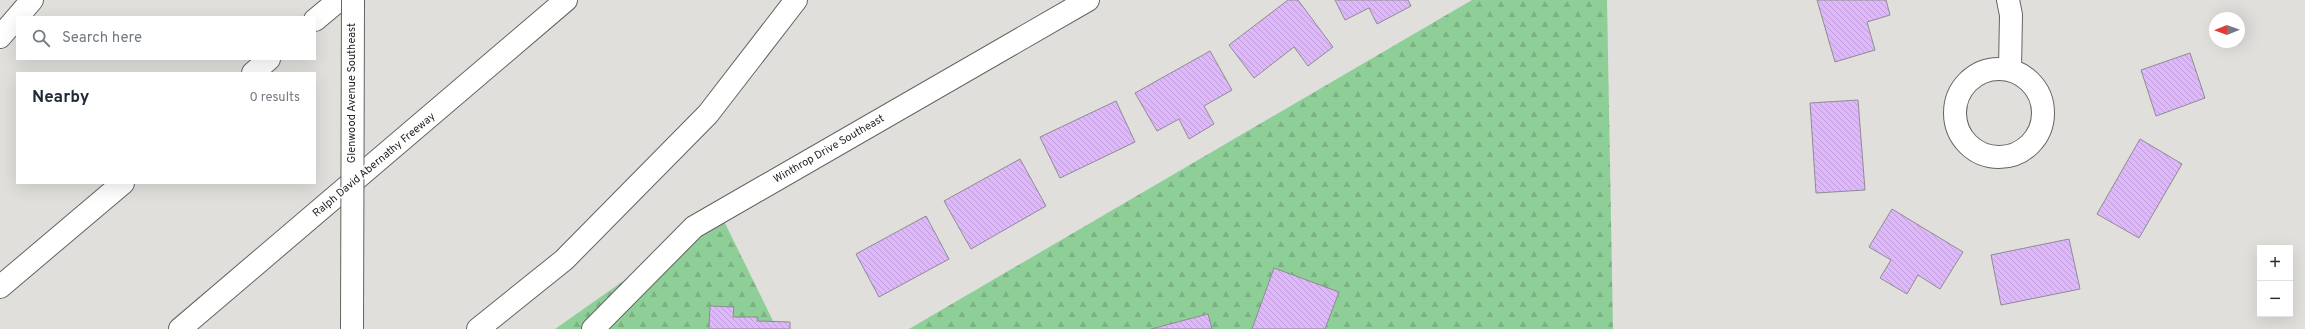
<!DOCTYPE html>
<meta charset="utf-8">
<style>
:root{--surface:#fff;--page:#f6f6f7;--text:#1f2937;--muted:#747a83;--line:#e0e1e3}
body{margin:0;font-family:Overpass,sans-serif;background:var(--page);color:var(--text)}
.controls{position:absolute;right:12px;bottom:12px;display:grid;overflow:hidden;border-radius:0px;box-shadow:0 4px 16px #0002}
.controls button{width:36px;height:36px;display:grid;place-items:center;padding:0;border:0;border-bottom:1px solid var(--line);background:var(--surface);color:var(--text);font:20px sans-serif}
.compass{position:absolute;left:2209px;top:12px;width:36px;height:36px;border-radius:50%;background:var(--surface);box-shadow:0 4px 16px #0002;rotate:269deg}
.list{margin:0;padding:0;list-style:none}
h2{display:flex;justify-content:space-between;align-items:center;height:52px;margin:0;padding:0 16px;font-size:17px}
h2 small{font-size:13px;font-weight:400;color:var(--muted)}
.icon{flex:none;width:22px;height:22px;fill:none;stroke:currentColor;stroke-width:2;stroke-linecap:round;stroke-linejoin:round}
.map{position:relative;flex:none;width:2305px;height:329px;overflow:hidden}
.search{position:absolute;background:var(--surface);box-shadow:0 4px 16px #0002;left:16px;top:16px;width:300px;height:44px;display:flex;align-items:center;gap:10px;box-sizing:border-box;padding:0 14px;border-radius:0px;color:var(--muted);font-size:15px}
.panel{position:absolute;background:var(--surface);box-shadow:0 4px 16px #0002;left:16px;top:72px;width:300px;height:112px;border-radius:0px}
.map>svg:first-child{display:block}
.forest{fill:url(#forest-firs)}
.building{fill:url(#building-back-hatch);stroke:#8e8c90}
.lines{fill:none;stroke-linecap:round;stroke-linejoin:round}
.minor-casing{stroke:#656360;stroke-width:24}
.motorway-casing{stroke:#656360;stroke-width:24}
.minor{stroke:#fff;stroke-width:22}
.motorway{stroke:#fff;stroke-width:22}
.secondary-bridge-casing{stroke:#656360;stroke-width:24;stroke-linecap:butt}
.secondary-bridge{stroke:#fff;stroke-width:22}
.labels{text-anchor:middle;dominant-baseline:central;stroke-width:3;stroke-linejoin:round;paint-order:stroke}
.street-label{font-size:11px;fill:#282726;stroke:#fff}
</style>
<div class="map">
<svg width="2305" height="329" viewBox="0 0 2305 329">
<defs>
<pattern id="forest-firs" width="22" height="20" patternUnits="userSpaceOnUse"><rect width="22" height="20" fill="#8ecf98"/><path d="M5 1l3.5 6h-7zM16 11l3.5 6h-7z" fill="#7ab283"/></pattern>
<pattern id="building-back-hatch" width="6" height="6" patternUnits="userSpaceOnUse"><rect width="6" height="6" fill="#deb8fb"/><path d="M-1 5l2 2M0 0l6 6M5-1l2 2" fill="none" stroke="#be9ed7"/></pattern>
</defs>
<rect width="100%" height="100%" fill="#e1dfdc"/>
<g class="forest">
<polygon points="1472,0 1607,0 1613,329 909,329"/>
<polygon points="720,213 777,329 555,329"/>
</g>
<g class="building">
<polygon points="1288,0 1298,0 1333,47 1308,66 1294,47 1254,78 1229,45"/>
<polygon points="1335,0 1408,0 1411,6 1377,24 1369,8 1345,20"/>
<polygon points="1817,0 1886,0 1890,15 1867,22 1875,50 1835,62"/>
<polygon points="1210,51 1232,90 1204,106 1214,124 1189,139 1179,119 1157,131 1135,93"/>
<polygon points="2190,53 2205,98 2156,116 2141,70"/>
<polygon points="1858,100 1865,190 1816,193 1810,103"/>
<polygon points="1116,101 1135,142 1060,178 1040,137"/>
<polygon points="2140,139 2182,164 2139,238 2097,214"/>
<polygon points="1020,159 1046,206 971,249 944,201"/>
<polygon points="1892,209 1963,252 1940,289 1918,275 1907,294 1880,278 1891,260 1869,247"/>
<polygon points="926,216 949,259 879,297 856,254"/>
<polygon points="2069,239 2080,289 2001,305 1991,255"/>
<polygon points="1274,268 1339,292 1325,329 1252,329"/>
<polygon points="710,306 734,307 733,317 758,317 757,321 790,322 790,329 709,329"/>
<polygon points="1208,314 1212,329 1151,329"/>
</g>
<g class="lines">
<g class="minor-casing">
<g id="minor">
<polyline points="2008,0 2011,15 2010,69"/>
<circle cx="1999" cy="113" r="44"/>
<polyline points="593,329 694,227 1088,0"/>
</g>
</g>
<g class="motorway-casing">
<g id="motorway">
<polyline points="315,20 339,0"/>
<polyline points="0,37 32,0"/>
<polyline points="253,73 269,59"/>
<polyline points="0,287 123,183"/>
<polyline points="180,329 566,0"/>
<polyline points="478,329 564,260 708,114 796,0"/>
</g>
</g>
<use href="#minor" class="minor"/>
<use href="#motorway" class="motorway"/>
<g class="secondary-bridge-casing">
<polyline id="secondary-bridge" points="352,329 353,0"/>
</g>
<use href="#secondary-bridge" class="secondary-bridge"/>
</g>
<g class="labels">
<g class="street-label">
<text transform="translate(352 93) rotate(-90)">Glenwood Avenue Southeast</text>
<text transform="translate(829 149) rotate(-30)">Winthrop Drive Southeast</text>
<text transform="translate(374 165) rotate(-40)">Ralph David Abernathy Freeway</text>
</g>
</g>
</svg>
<div class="controls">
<button>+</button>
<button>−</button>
</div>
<svg class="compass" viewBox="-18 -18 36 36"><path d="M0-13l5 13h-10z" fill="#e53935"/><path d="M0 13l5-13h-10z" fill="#747a83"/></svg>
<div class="search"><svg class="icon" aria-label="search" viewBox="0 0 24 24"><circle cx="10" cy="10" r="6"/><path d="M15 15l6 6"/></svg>Search here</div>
<section class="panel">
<h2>Nearby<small>0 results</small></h2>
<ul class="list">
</ul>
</section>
</div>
